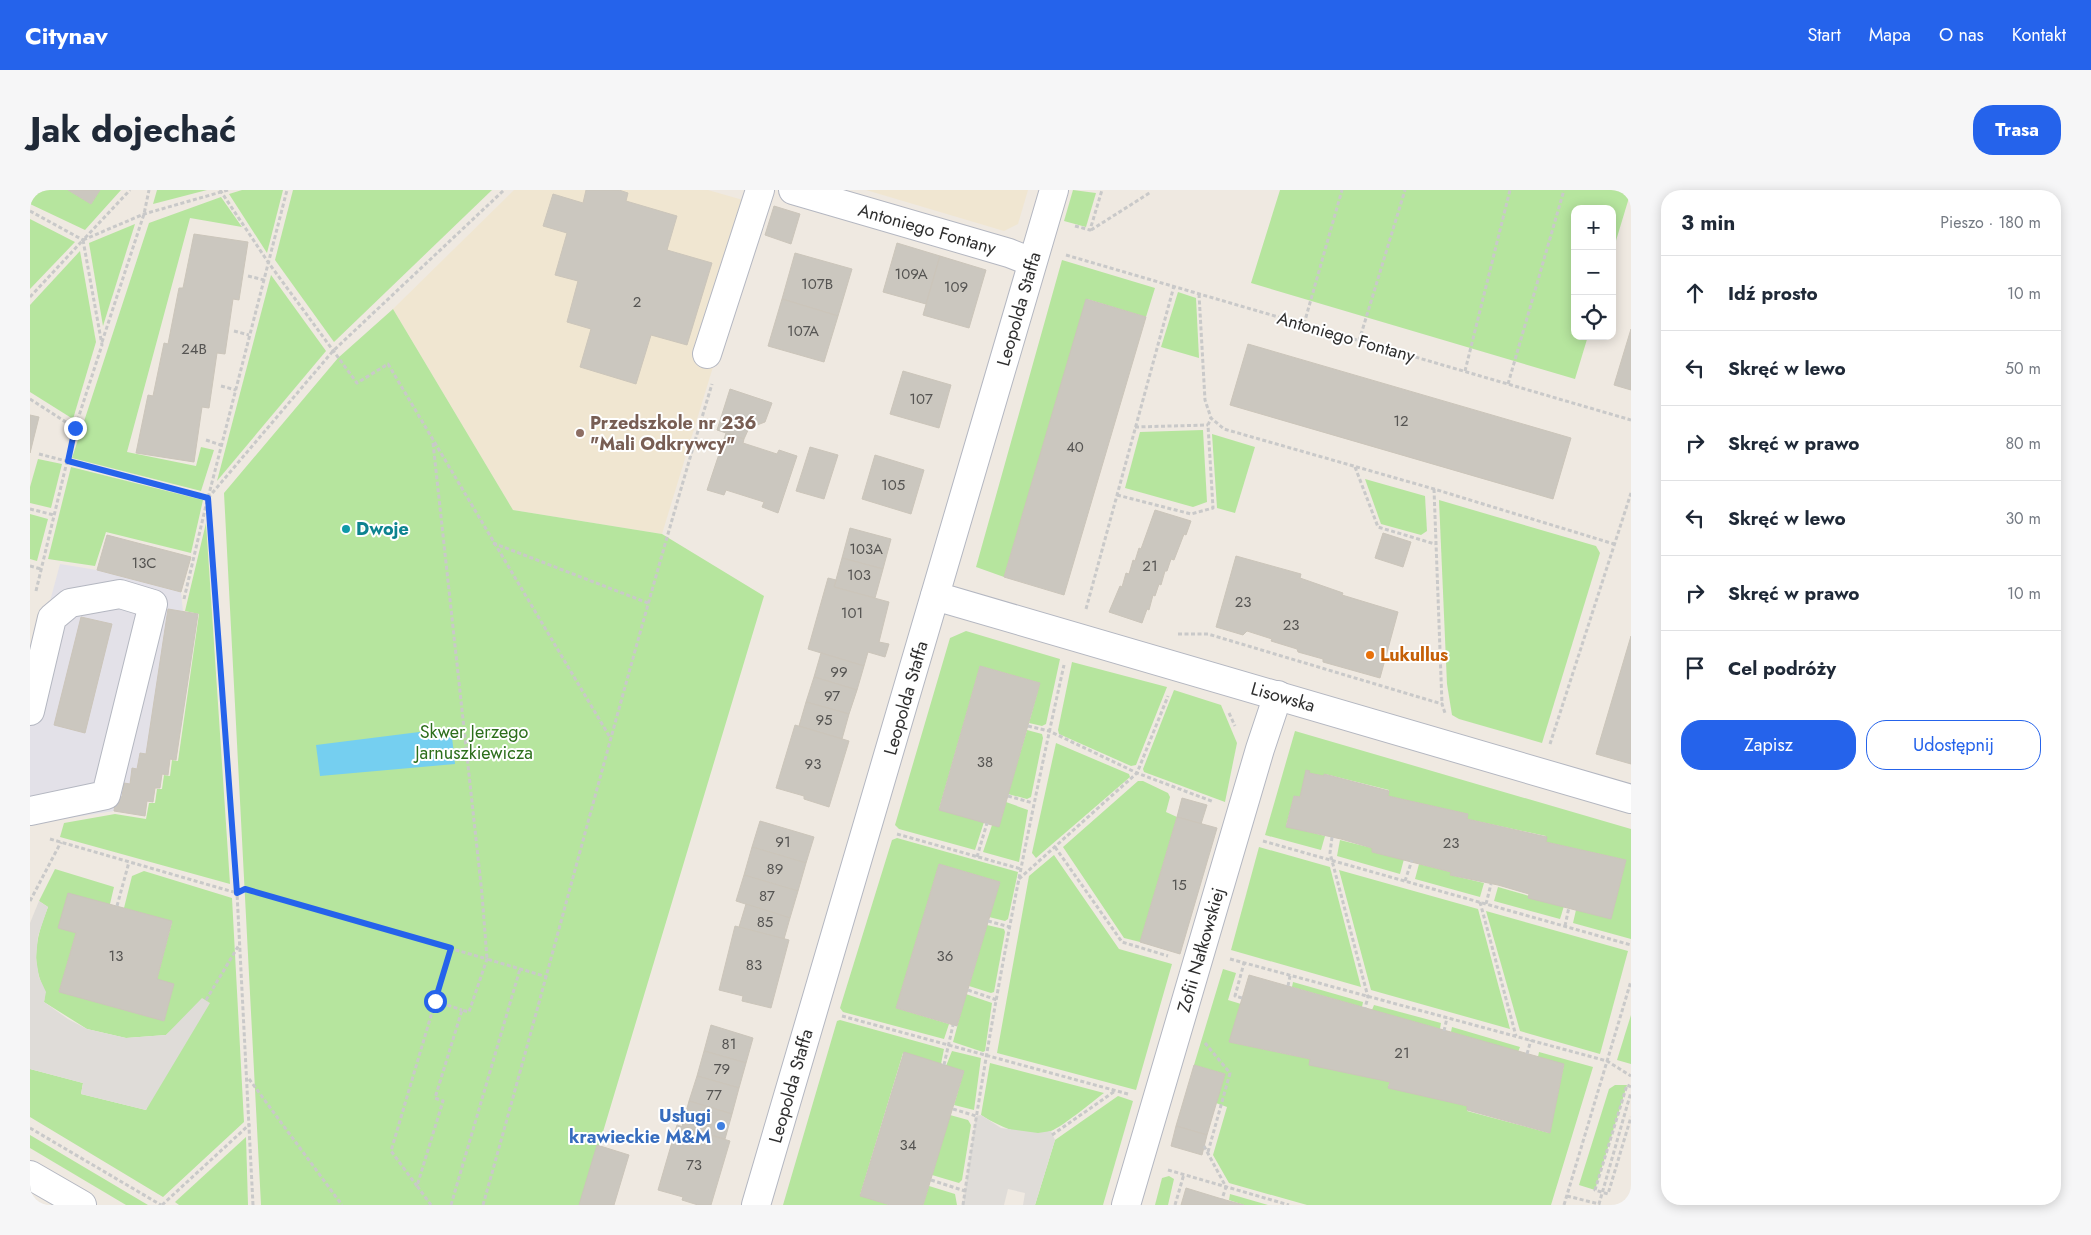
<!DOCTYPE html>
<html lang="pl">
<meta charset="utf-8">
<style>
:root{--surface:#fff;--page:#f6f6f7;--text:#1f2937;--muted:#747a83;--line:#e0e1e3;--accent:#2563eb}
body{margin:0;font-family:Jost,sans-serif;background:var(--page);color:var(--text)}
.controls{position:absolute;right:15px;top:15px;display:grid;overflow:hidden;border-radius:10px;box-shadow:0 2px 12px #0003}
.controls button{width:45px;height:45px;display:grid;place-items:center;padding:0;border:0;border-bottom:1px solid var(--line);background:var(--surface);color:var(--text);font:25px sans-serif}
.stop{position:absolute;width:15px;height:15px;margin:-11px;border:4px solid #2563eb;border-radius:50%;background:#fff}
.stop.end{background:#2563eb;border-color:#fff;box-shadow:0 1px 5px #0008}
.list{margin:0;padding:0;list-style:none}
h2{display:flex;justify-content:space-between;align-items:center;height:65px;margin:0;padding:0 20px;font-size:21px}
h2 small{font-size:16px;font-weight:400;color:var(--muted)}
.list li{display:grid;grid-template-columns:32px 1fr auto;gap:15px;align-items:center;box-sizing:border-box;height:75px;padding:0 20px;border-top:1px solid var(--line)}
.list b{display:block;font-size:19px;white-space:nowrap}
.list em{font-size:16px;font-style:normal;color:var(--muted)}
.actions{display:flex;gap:10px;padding:15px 20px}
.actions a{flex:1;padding:11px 0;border:1px solid var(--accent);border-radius:20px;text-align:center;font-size:18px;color:var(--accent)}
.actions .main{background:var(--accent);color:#fff}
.icon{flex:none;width:28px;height:28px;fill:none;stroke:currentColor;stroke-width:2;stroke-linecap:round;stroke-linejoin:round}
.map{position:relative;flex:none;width:1601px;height:1015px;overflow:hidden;border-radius:20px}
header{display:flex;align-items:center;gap:30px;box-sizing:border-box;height:70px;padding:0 25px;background:var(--accent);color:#fff}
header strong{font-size:24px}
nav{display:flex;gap:28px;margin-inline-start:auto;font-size:18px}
.intro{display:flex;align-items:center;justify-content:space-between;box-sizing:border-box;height:120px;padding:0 30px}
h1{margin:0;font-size:35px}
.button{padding:12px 22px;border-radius:20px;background:var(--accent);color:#fff;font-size:18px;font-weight:700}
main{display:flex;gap:30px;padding:0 30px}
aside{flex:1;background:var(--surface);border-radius:20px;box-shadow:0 2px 12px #0003}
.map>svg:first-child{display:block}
.industrial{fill:#e3e1e8}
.education{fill:#f0e6d1}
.green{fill:#b6e59e}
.plaza{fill:#dfdcd8}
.water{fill:#75cff0}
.building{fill:#cbc7bf;stroke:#cbc5ba}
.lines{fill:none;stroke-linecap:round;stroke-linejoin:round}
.minor-casing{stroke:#b4b7c1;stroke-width:30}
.path{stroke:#c9c9c9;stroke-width:3;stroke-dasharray:4 2.5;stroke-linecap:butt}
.minor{stroke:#fff;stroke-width:28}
.route{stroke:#2563eb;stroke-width:6}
.education-dot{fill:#8d6e63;stroke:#fff;stroke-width:2}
.culture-dot{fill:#0f9aa8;stroke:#fff;stroke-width:2}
.food-dot{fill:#e8710a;stroke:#fff;stroke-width:2}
.shop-dot{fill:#3f7fe0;stroke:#fff;stroke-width:2}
.labels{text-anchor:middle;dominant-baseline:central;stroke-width:4;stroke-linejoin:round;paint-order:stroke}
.number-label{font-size:15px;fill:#555452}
.street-label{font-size:18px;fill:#2e2e2e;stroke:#fff}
.education-label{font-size:18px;font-weight:bold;fill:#785e54;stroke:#fff;text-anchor:start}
.culture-label{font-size:18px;font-weight:bold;fill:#0d838f;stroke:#fff;text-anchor:start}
.food-label{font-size:18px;font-weight:bold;fill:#c56008;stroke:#fff;text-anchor:start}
.park-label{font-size:18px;fill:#2c6e1b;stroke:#fff}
.shop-label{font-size:18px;font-weight:bold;fill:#366cbe;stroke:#fff;text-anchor:end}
</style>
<header>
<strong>Citynav</strong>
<nav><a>Start</a><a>Mapa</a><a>O nas</a><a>Kontakt</a></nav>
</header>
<div class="intro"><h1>Jak dojechać</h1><a class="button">Trasa</a></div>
<main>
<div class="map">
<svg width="1601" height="1015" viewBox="0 0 1601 1015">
<rect width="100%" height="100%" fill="#efe9e1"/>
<polygon class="industrial" points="30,374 67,380 151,402 153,422 116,564 110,563 107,579 102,579 100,594 94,593 92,607 86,606 84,621 0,634 0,486"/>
<g class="education">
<polygon points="484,0 678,0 713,10 686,167 632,344 483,320 363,119"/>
<polygon points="836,0 998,0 988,34 974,41"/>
</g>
<g class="green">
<polygon points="2,0 38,0 61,14 70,0 91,0 55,40 0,14"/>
<polygon points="127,0 177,0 123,14"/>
<polygon points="212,0 253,0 237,63 199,4"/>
<polygon points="263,0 462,0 304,152 245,70"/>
<polygon points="1043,0 1066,3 1056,37 1034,31"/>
<polygon points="1250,0 1601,0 1601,1 1582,64 1582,19 1545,19 1545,146 1558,146 1545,189 1221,93"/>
<polygon points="191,7 212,37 160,28 97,262 166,276 171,257 184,260 171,301 42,268 119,33"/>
<polygon points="0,29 45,52 0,99"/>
<polygon points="105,34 73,136 59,53"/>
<polygon points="50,61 66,152 43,229 0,202 0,115"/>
<polygon points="1032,70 1125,98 1116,127 1057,109 974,387 946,377"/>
<polygon points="241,85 296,161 187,291"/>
<polygon points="1148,102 1166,108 1169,168 1131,157"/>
<polygon points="363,119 483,320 632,344 734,406 551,1015 231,1015 194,303 308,168"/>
<polygon points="1173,240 1177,312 1163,317 1095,298 1110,242"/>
<polygon points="1182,244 1225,257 1205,323 1187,318"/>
<polygon points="8,269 32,274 21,318 0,313 0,297"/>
<polygon points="41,277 173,310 161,363 76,342 65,376 18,369"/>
<polygon points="1335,289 1395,306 1397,341 1391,345 1351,334"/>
<polygon points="1409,310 1566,356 1570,363 1512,553 1429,529 1422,525 1417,494"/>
<polygon points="0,324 18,329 7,371 0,369"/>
<polygon points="176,333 200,694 30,647 34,633 85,624 116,629 119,613 125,613 127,599 132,599 134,585 140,586 142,570 148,571 169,424 155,421"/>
<polygon points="936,441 1030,469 1016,534 1012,536 999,533 1010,493 950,476 909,619 954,632 945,660 869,639 865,635 920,448"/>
<polygon points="1042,472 1137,497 1106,575 1101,576 1029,544 1028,540"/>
<polygon points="1144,500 1191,515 1207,553 1195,612 1114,582 1113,579"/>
<polygon points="997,540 1012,544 1013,548 1001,607 997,609 978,604"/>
<polygon points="1265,541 1601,639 1601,749 1543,733 1546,720 1581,728 1596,670 1516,652 1516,646 1437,629 1438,624 1358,606 1359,600 1295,584 1294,586 1279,583 1277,580 1270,607 1264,606 1256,636 1295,646 1291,660 1235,645"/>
<polygon points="1026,553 1099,584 1100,587 1006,668 1002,663"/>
<polygon points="1108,591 1113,591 1138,603 1140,607 1136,622 1147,627 1110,752 1094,748 1033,657"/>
<polygon points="976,612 998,620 989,672 953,662 962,635 969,636"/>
<polygon points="867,648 988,682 978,729 975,731 959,727 970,692 909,674 866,818 919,834 914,849 813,822 810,818 862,650"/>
<polygon points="1310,650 1342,658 1342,662 1374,669 1370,684 1307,666"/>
<polygon points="1229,657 1300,677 1331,797 1201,760"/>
<polygon points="1024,665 1089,759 1142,774 1106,900 967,863 999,686"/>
<polygon points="1389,674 1421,682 1420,685 1454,693 1450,707 1385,689"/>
<path d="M25,679L84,697L80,714L46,743L29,802L127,789L142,732L94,718L102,686L114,681L202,708L214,932L133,1007L0,927V879L53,893L51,904L116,920L149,833L136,845L96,848L57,839L14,812C16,801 12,797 9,786C2,763 9,739 18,717L9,711Z"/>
<polygon points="1309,680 1448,719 1480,839 1341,800"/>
<polygon points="1468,697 1534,716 1530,729 1464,711"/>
<polygon points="1456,721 1598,761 1570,864 1490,841"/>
<polygon points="957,735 974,739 975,742 964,802 961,803 939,796"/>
<polygon points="1193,779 1206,783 1198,810 1211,814 1200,852 1280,869 1360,892 1358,897 1437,916 1437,921 1519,943 1534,875 1508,867 1509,862 1563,877 1521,1015 1277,1015 1199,993 1183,965 1197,917 1186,913 1195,884 1164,875"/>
<polygon points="1263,792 1333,812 1332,817 1262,797"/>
<polygon points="936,804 962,813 955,861 953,862 923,852"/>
<polygon points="1344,815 1411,833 1410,839 1342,820"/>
<polygon points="1601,825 1601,874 1587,870"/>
<polygon points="810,830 914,859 911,874 873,863 830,1005 860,1015 753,1015 807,831"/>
<polygon points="1422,837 1490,857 1488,862 1421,842"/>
<polygon points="922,861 951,868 944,920 924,915 934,881 916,876"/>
<path d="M960,873L1074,903C1062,912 1032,937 1021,941C998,950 970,937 951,925Z"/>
<polygon points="1585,895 1597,895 1565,1000 1549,995 1579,899"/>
<polygon points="1088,906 1103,911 1073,1015 1005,1015 1025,950"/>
<polygon points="920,925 938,930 941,935 932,990 929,993 902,985"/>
<polygon points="0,945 118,1015 96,1015 0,958"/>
<polygon points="216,947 218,1015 149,1015 145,1012"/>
<polygon points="1139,986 1144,989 1138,1015 1125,1015 1132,988"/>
<polygon points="899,996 925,1004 927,1015 893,1015"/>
<polygon points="1200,1004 1238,1015 1214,1015 1199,1010"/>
</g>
<g class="plaza">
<polygon points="9,711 18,717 8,746 6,768 9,787 16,802 14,812 38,829 57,839 96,848 136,845 172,808 180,813 116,920 51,904 53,893 0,879 0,733"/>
<polygon points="951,925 971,938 1008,943 1021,941 1025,950 1005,1015 993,1015 995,1003 978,999 974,1015 933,1015 946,926"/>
</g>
<polygon class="water" points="421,538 425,574 290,586 286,555"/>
<g class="building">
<polygon points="38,0 70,0 61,14"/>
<polygon points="556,0 589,0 598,3 596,11 647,26 637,60 682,73 657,155 621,145 606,194 550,177 561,139 537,132 548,91 525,85 537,43 513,36 523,4 553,13"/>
<polygon points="744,16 770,24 761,54 735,45"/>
<polygon points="164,44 218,52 209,110 203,109 195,164 187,163 179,218 172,217 164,272 106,263 118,205 123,206 134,153 138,154 149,98 153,98"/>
<polygon points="867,53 910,66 896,114 853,102"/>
<polygon points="765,63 822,79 808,126 752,109"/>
<polygon points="910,66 956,80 939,138 893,125"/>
<polygon points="752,109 808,126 794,172 738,156"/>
<polygon points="1056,109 1116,127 1034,405 974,387"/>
<polygon points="1601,139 1601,200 1584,195"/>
<polygon points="1218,154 1541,248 1523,309 1200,215"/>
<polygon points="873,181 921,195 909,238 860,224"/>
<polygon points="700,199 742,213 735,232 719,238 714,249 687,240"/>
<polygon points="0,225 9,227 0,263"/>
<polygon points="696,243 714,249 713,253 747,264 749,260 767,266 748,323 732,317 734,312 696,300 694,305 677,300"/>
<polygon points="780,257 808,265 794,309 766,301"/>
<polygon points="845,265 894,280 881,324 832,309"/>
<polygon points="1125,320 1161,331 1156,345 1154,344 1144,370 1141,369 1137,381 1135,381 1131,395 1129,394 1125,406 1123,405 1119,420 1117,419 1112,433 1079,422 1090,396 1092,397 1096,383 1099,384 1103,370 1105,371 1109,358 1111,359"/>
<polygon points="820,338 861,349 853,379 812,368"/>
<polygon points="1353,343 1381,352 1373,377 1345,368"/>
<polygon points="77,345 161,367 151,402 67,380"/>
<polygon points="1206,366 1271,384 1270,388 1313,403 1312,405 1368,422 1350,488 1293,472 1293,469 1268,462 1267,459 1241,451 1242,449 1217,441 1213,445 1186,437"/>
<polygon points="812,368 853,379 845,408 804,397"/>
<polygon points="798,388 806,390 804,397 859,412 849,452 859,454 855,467 838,462 834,476 778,459"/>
<polygon points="138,419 168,424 146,570 140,569 138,585 132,584 130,598 125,598 123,612 117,611 115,626 84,621 86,606 92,607 94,593 100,594 102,578 107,579 110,563 116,564"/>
<polygon points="51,427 82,434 55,543 24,535"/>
<polygon points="1601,446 1601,574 1566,564"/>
<polygon points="791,463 834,476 827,500 784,487"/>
<polygon points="950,476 1010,493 969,637 909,620"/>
<polygon points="784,487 827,500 819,524 776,512"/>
<polygon points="776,512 819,524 812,549 769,536"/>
<polygon points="765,535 819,551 799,617 774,609 774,606 746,598"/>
<polygon points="1276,580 1280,581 1279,583 1294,586 1294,584 1359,601 1358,606 1438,624 1437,629 1517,647 1516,652 1596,670 1581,729 1498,708 1499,704 1468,695 1420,685 1421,682 1342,662 1342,658 1311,649 1256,637 1264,606 1270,607"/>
<polygon points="1152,608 1177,615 1171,634 1147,627"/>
<polygon points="1147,627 1187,638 1150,764 1110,752"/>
<polygon points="730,631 784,647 776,673 722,657"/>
<polygon points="722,657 776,673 768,701 714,685"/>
<polygon points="909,674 970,692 927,836 866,818"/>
<polygon points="714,685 768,701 760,728 706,711"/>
<polygon points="38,703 142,731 127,789 144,794 134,831 29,802 46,743 28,738"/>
<polygon points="716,714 760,728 754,749 709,737"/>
<polygon points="705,736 759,750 741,818 712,811 713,806 689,800"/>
<polygon points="1219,785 1534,874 1520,943 1437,920 1437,916 1358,898 1360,892 1279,875 1280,869 1199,852"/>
<polygon points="681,835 723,848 716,873 674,861"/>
<polygon points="674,861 716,873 709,898 667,886"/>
<polygon points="874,862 934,881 893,1015 860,1015 830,1006"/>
<polygon points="1164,875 1195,884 1177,945 1146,936"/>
<polygon points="667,886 709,898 702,924 659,911"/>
<polygon points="659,911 702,924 695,949 652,937"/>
<polygon points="647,935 700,951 681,1015 668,1015 652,1010 653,1007 628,1000"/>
<polygon points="1146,936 1177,945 1172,965 1141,956"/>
<polygon points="567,955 599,965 584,1015 549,1015"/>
<polygon points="1156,998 1192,1009 1214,1015 1151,1015"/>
</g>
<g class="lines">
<g class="minor-casing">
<g id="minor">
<polyline points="763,0 979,63 1002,72"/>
<polyline points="677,164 730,0"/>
<polyline points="905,406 1601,609"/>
<polyline points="0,521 22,428 40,413 90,404 123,414 76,605 0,621"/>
<polyline points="0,985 52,1015"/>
<polyline points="726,1015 1024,0"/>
<polyline points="1096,1015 1230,559 1248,505"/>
</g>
</g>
<g class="path">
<polyline points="190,0 238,72 327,193 358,174 581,549"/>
<polyline points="0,21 53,50"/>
<polyline points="1045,36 1060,40 1072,0"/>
<polyline points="1061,40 1121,2"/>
<polyline points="55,48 100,0"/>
<polyline points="1036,65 1601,230"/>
<polyline points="218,86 234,90"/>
<polyline points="1169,104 1175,210 1181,228 1194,239 1404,299 1584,354"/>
<polyline points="0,107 53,50 114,24 198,0"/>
<polyline points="1274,134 1312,0"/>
<polyline points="204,141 219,145"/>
<polyline points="1329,151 1375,0"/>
<polyline points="72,152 114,24 119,0"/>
<polyline points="1435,181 1480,0"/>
<polyline points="1478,194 1534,0"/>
<polyline points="191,196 206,200"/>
<polyline points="0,209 45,238"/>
<polyline points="1105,237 1178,235"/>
<polyline points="176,250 191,255"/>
<polyline points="403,253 452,704 457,769 517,787"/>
<polyline points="9,264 178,308 257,0"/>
<polyline points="1325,277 1348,337 1405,354"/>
<polyline points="1404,299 1412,514"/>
<polyline points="1087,305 1161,324 1183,318 1178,235 1181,228"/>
<polyline points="0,319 24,325"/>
<polyline points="463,353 618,413"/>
<polyline points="0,376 11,379"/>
<polyline points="6,401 45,238 72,155 53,50"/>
<polyline points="154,409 177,311"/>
<polyline points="1056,419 1144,96"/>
<polyline points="1148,444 1178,444 1412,514 1415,523"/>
<polyline points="1199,523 1205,536"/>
<polyline points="998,536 1019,541 1107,583 1184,612"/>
<polyline points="1520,554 1601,303"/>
<polyline points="978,606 1003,613"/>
<polyline points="867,644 991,679"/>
<polyline points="1302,647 1300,663 1338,807 1335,818"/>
<polyline points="20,649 207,703 215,699 457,769 439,822 432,820 405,908 413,911 387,996 401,1015"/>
<polyline points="1233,651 1601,755"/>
<polyline points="1025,657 1092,752 1138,766"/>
<polyline points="947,667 957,633"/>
<polyline points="989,689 1107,583 1138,506"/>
<polyline points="1375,691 1382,670"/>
<polyline points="0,711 31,652"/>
<polyline points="1450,712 1486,846"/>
<polyline points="1456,714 1461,694"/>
<polyline points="87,716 99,672"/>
<polyline points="958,731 980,737"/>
<polyline points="1535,736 1539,717"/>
<polyline points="1200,769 1577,871 1601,886"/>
<polyline points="1258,796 1260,786"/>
<polyline points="938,800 967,810"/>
<polyline points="1212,808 1205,806 1214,773"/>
<polyline points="176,810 209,755"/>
<polyline points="405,811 432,820"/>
<polyline points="812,826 1098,904"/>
<polyline points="1414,841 1417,828"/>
<polyline points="1175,853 1200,883 1178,962"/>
<polyline points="1497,864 1501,850"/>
<polyline points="914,875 923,835"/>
<polyline points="219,889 312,1015"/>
<polyline points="1601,897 1597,895 1565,1000 1578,1004 1601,927"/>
<polyline points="923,919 946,926"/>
<polyline points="0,938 131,1015"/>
<polyline points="1022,945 1085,901"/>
<polyline points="1174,956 1196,997 1192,1009"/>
<polyline points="1138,980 1259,1015"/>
<polyline points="901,990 935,1001"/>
<polyline points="387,996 361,961 421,758"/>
<polyline points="1537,1006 1569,1014 1601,902"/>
<polyline points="132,1015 220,934"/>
<polyline points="223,1015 207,703 178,308 303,161 474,0"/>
<polyline points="421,1015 490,779"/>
<path d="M453,1015C530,742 600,466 682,194"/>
<path d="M933,1015C959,834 994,654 1034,475"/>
<polyline points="1145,1015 1154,984"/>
<polyline points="1534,1015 1601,791"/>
</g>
<use href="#minor" class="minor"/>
</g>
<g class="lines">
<polyline class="route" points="45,238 38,271 178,308 207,703 215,699 421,758 405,811"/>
</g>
<circle class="education-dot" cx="550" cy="243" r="5"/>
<circle class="culture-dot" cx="316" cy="339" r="5"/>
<circle class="food-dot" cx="1340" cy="465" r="5"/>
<circle class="shop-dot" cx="691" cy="936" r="5"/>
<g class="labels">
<g class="number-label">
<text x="881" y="84">109A</text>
<text x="787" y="94">107B</text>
<text x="926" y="97">109</text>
<text x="607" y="112">2</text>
<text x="773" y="141">107A</text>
<text x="164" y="159">24B</text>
<text x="891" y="209">107</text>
<text x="1371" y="231">12</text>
<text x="1045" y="257">40</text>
<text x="863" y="295">105</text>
<text x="836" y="359">103A</text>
<text x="114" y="373">13C</text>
<text x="1120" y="376">21</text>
<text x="829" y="385">103</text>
<text x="1213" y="412">23</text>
<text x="822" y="423">101</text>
<text x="1261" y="435">23</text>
<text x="809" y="482">99</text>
<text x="802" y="506">97</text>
<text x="794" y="530">95</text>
<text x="955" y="572">38</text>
<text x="783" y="574">93</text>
<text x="753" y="652">91</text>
<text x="1421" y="653">23</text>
<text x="745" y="679">89</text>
<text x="1149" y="695">15</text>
<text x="737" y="706">87</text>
<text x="735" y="732">85</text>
<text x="86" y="766">13</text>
<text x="915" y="766">36</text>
<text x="724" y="775">83</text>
<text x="699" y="854">81</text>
<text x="1372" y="863">21</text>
<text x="692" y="879">79</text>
<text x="684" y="905">77</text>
<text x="878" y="955">34</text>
<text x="664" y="975">73</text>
</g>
<g class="street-label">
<text transform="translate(897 39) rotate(16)">Antoniego Fontany</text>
<text transform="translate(989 119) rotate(-74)">Leopolda Staffa</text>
<text transform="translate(1316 147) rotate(16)">Antoniego Fontany</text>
<text transform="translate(1253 507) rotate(16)">Lisowska</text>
<text transform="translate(876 508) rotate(-74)">Leopolda Staffa</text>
<text transform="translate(1171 760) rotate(-74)">Zofii Nałkowskiej</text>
<text transform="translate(761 896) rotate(-74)">Leopolda Staffa</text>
</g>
<g class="education-label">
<text x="560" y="233">Przedszkole nr 236<tspan x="560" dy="21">"Mali Odkrywcy"</tspan></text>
</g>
<g class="culture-label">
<text x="326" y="339">Dwoje</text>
</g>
<g class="food-label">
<text x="1350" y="465">Lukullus</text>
</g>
<g class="park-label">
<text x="444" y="542">Skwer Jerzego<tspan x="444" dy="21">Jarnuszkiewicza</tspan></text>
</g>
<g class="shop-label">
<text x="681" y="926">Usługi<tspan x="681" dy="21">krawieckie M&amp;M</tspan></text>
</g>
</g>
</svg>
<div class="controls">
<button>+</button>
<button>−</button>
<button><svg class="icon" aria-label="locate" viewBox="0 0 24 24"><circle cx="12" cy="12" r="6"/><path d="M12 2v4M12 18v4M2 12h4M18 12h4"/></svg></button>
</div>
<div class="stop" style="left:405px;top:811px"></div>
<div class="stop end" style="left:45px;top:238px"></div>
</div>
<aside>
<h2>3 min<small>Pieszo · 180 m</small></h2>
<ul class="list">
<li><svg class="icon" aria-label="ahead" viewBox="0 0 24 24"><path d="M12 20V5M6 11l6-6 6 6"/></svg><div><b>Idź prosto</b></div><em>10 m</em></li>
<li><svg class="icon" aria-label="left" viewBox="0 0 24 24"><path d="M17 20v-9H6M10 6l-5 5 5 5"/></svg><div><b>Skręć w lewo</b></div><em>50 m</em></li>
<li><svg class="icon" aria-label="right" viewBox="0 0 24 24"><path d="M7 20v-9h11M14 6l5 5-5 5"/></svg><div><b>Skręć w prawo</b></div><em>80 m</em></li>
<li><svg class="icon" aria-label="left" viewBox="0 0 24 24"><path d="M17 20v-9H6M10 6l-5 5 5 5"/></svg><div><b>Skręć w lewo</b></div><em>30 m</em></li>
<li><svg class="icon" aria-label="right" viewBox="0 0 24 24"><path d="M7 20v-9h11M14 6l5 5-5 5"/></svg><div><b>Skręć w prawo</b></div><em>10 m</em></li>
<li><svg class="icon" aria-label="arrive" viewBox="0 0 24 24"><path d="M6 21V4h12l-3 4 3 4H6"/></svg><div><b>Cel podróży</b></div></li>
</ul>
<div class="actions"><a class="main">Zapisz</a><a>Udostępnij</a></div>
</aside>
</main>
